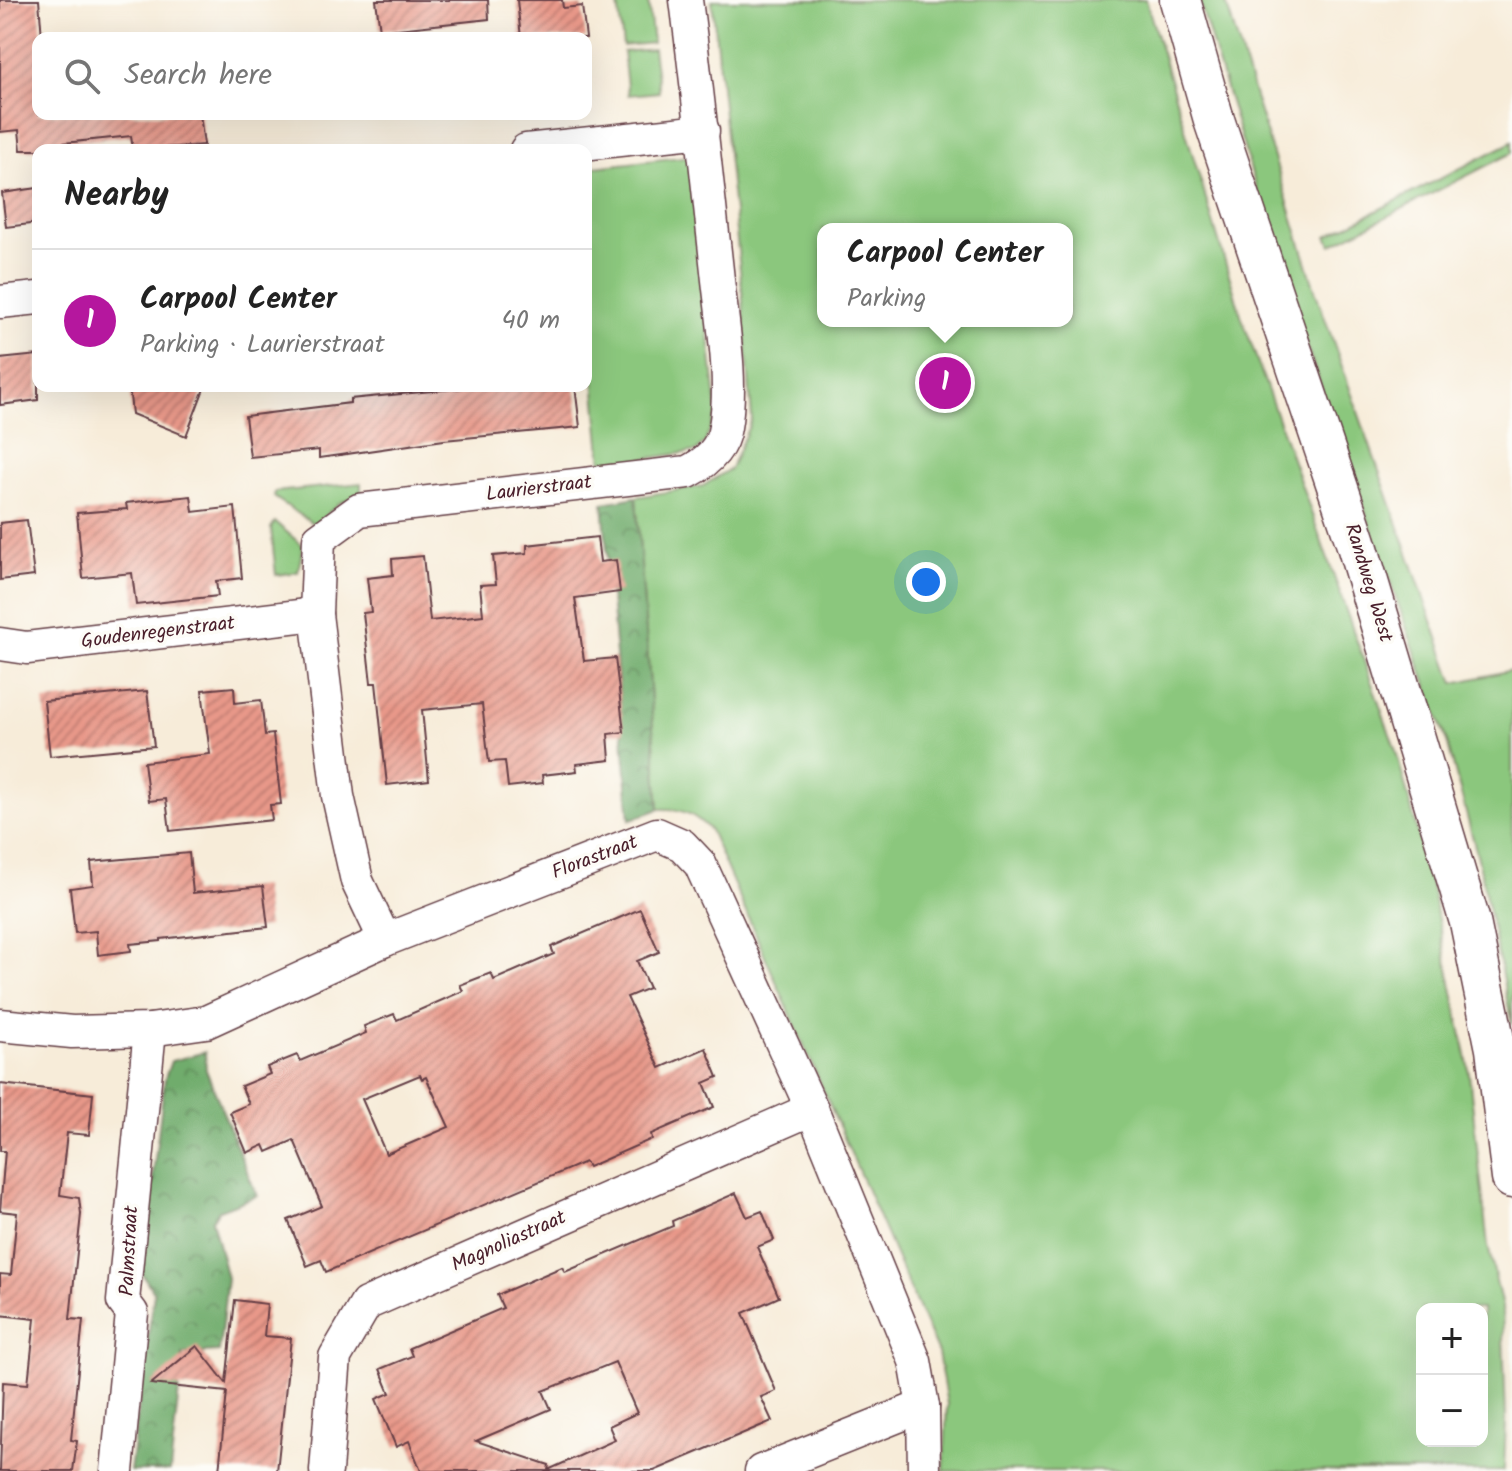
<!DOCTYPE html>
<meta charset="utf-8">
<style>
:root{--surface:#fff;--page:#f6f6f6;--text:#222;--muted:#767676;--line:#e0e0e0;--accent:#b5179e}
body{margin:0;font-family:Kalam,sans-serif;background:var(--page);color:var(--text)}
.controls{position:absolute;right:24px;bottom:24px;display:grid;overflow:hidden;border-radius:16px;box-shadow:0 8px 32px #0002}
.controls button{width:72px;height:72px;display:grid;place-items:center;padding:0;border:0;border-bottom:2px solid var(--line);background:var(--surface);color:var(--text);font:40px sans-serif}
.you{position:absolute;left:926px;top:582px;width:28px;height:28px;margin:-20px;border:6px solid #fff;border-radius:50%;background:#1a73e8;box-shadow:0 0 0 12px #1a73e833}
.badge{display:grid;place-items:center;width:52px;height:52px;border-radius:50%;background:var(--accent);color:#fff;font-size:26px;font-weight:700}
.pin{position:absolute;translate:-50% -50%;border:4px solid #fff;box-shadow:0 2px 8px #0006}
.popup{position:absolute;left:817px;top:223px;width:256px;height:104px;box-sizing:border-box;display:grid;place-content:center;border-radius:16px;background:var(--surface);filter:drop-shadow(0 2px 6px #0005);font-size:26px;white-space:nowrap;color:var(--muted)}
.popup b{font-size:30px;color:var(--text)}
.popup::after{content:'';position:absolute;left:50%;top:100%;margin-left:-16px;border:16px solid transparent;border-top-color:var(--surface)}
.list{margin:0;padding:0;list-style:none}
h2{display:flex;justify-content:space-between;align-items:center;height:104px;margin:0;padding:0 32px;font-size:34px}
h2 small{font-size:26px;font-weight:400;color:var(--muted)}
.list li{display:grid;grid-template-columns:52px 1fr auto;gap:24px;align-items:center;box-sizing:border-box;height:144px;padding:0 32px;border-top:2px solid var(--line)}
.list b{display:block;font-size:30px;white-space:nowrap}
.list p{margin:0;font-size:26px;white-space:nowrap;color:var(--muted)}
.list em{font-size:26px;font-style:normal;color:var(--muted)}
.icon{flex:none;width:44px;height:44px;fill:none;stroke:currentColor;stroke-width:2;stroke-linecap:round;stroke-linejoin:round}
.map{position:relative;flex:none;width:1512px;height:1471px;overflow:hidden}
.search{position:absolute;background:var(--surface);box-shadow:0 8px 32px #0002;left:32px;top:32px;width:560px;height:88px;display:flex;align-items:center;gap:20px;box-sizing:border-box;padding:0 28px;border-radius:16px;color:var(--muted);font-size:30px}
.panel{position:absolute;background:var(--surface);box-shadow:0 8px 32px #0002;left:32px;top:144px;width:560px;height:248px;border-radius:16px}
.map>svg:first-child{display:block}
.green{fill:#8bc77d;stroke:#6a7354;stroke-width:2;fill-rule:evenodd}
.forest{fill:url(#forest-crowns);stroke:#5d664c;stroke-width:2}
.building{fill:url(#building-hatch);fill-rule:evenodd}
.lines{fill:none;stroke-linecap:round;stroke-linejoin:round}
.minor-casing{stroke:#643e45;stroke-width:35}
.tertiary-casing{stroke:#643e45;stroke-width:43}
.minor{stroke:#fff;stroke-width:32}
.tertiary{stroke:#fff;stroke-width:40}
.labels{text-anchor:middle;dominant-baseline:central;stroke-width:7;stroke-linejoin:round;paint-order:stroke}
.street-label{font-size:20px;fill:#4a1f2b;stroke:#fdfcf7}
</style>
<div class="map">
<svg width="1512" height="1471" viewBox="0 0 1512 1471">
<defs>
<pattern id="forest-crowns" width="20" height="18" patternUnits="userSpaceOnUse" patternTransform="scale(2)"><rect width="20" height="18" fill="#70ac6c"/><path d="M2 6a3 3 0 1 1 6 0M12 15a3 3 0 1 1 6 0" fill="none" stroke="#5e8b59"/></pattern>
<pattern id="building-hatch" width="6" height="6" patternUnits="userSpaceOnUse" patternTransform="scale(2)"><rect width="6" height="6" fill="#e89889"/><path d="M-1 1l2-2M0 6l6-6M5 7l2-2" fill="none" stroke="#be7b70"/></pattern>
</defs>
<rect width="100%" height="100%" fill="#fdfcf7"/>
<filter id="ink" filterUnits="userSpaceOnUse"><feTurbulence type="fractalNoise" baseFrequency=".0125" numOctaves="2"/><feDisplacementMap in="SourceGraphic" scale="16" xChannelSelector="R" yChannelSelector="G"/><feConvolveMatrix kernelMatrix="1 2 1 2 8 2 1 2 1" color-interpolation-filters="sRGB"/></filter>
<filter id="wash" filterUnits="userSpaceOnUse"><feTurbulence type="fractalNoise" baseFrequency=".006" numOctaves="4" result="noise"/><feDisplacementMap in="SourceGraphic" scale="32" xChannelSelector="R" yChannelSelector="G"/><feGaussianBlur stdDeviation="1.8" result="paint"/><feColorMatrix in="noise" values="0 0 0 0 0 0 0 0 0 0 0 0 0 0 0 0 0 1.4 0 .05"/><feComposite in="paint" operator="in"/></filter>
<g filter="url(#wash)">
<rect width="100%" height="100%" fill="#f7ecd9"/>
<g class="green">
<polygon points="648,0 653,43 623,46 618,3"/>
<path d="M712,0H1146L1242,318L1396,751L1428,871L1468,1065L1488,1246L1502,1307L1506,1419L1504,1471H944L947,1404L938,1353L710,830C694,814 682,808 659,809L636,497L703,486L731,468L752,419L742,289ZM823,229H1067V321H823ZM1422,1309H1482V1441H1422Z"/>
<polygon points="1199,0 1225,0 1316,293 1454,683 1512,670 1512,1024 1478,858 1448,745 1291,302"/>
<polygon points="653,49 659,92 628,95 623,52"/>
<polygon points="1512,142 1512,153 1331,245 1327,236"/>
<polygon points="690,156 717,412 705,442 697,451 602,465 586,294 586,168"/>
<polygon points="361,483 361,495 339,503 315,525 274,497 275,492"/>
<polygon points="275,522 303,546 298,572 276,575 271,528"/>
</g>
<g class="forest">
<polygon points="636,497 659,809 630,820 603,503"/>
<polygon points="205,1052 206,1070 257,1196 219,1210 212,1220 227,1278 219,1352 183,1354 170,1471 130,1471 154,1293 141,1272 165,1078 171,1061"/>
</g>
<g id="blocks">
<g class="building">
<polygon points="0,0 39,0 42,38 38,38 38,114 200,114 204,145 133,150 131,136 64,143 65,150 21,150 19,130 0,132"/>
<polygon points="376,0 488,0 489,19 380,31"/>
<polygon points="517,0 562,0 563,8 582,6 586,38 521,38"/>
<polygon points="38,188 38,223 6,227 2,193"/>
<polygon points="38,355 38,400 0,405 0,359"/>
<polygon points="129,386 205,386 186,436 132,414"/>
<polygon points="484,386 575,386 580,427 444,440 319,458 319,450 250,457 245,416 350,403 350,399"/>
<polygon points="191,496 193,512 235,507 242,578 216,581 218,596 136,605 132,573 83,578 77,513 127,509 126,503"/>
<polygon points="27,520 34,576 0,580 0,523"/>
<polygon points="597,537 600,562 616,560 620,592 575,598 584,661 615,658 624,732 608,734 610,760 576,764 577,771 542,775 543,783 508,787 505,761 489,762 482,704 422,710 429,780 387,785 376,683 371,683 363,613 371,612 367,578 393,575 392,559 423,556 430,621 483,615 480,585 496,584 493,556 527,553 527,545"/>
<polygon points="234,687 235,703 261,700 265,735 273,734 281,804 270,805 272,820 170,831 166,799 149,801 144,762 210,754 202,690"/>
<polygon points="147,691 154,746 50,756 44,701"/>
<polygon points="189,853 193,893 263,886 268,927 161,939 161,941 130,944 131,951 98,955 96,931 75,933 70,888 93,885 91,862"/>
<path d="M640,909L659,952L637,961L649,988L627,997L660,1068L706,1048L718,1077L704,1083L714,1107L651,1134L652,1139L588,1167L585,1162L326,1272L321,1260L307,1266L288,1220L322,1206L294,1140L267,1152L264,1145L247,1153L230,1112L249,1104L241,1086L270,1074L267,1067L297,1055L300,1061L366,1033L364,1026L394,1014L397,1020L463,991L460,985L491,973L494,980L554,954L551,947ZM420,1075L422,1079L426,1077L449,1127L386,1154L362,1099Z"/>
<polygon points="0,1084 93,1094 89,1135 67,1133 60,1195 79,1198 81,1214 70,1319 83,1320 71,1440 77,1441 73,1471 0,1471 3,1382 28,1384 35,1319 0,1315 0,1274 11,1275 17,1213 0,1211 5,1151 0,1151"/>
<path d="M736,1193L747,1217L762,1211L774,1240L757,1247L779,1297L743,1313L776,1391L761,1397L772,1421L654,1471H421L409,1441L396,1447L376,1399L390,1393L380,1369L412,1356L409,1348L503,1308L497,1295L562,1267L565,1272L673,1226L672,1221ZM615,1362L637,1413L609,1426L615,1440L548,1470L549,1465L476,1441L551,1409L543,1391Z"/>
<polygon points="235,1300 267,1304 264,1336 291,1338 277,1471 219,1471 227,1392 151,1384 197,1346 226,1383"/>
</g>
</g>
</g>
<g filter="url(#ink)">
<use href="#blocks" fill-opacity="0" stroke="#643e45" stroke-width="2"/>
<g class="lines">
<g class="minor-casing">
<g id="minor">
<polyline points="526,150 703,131"/>
<polyline points="0,302 38,298"/>
<polyline points="0,644 27,648 316,614"/>
<path d="M385,940L357,881L338,796L316,614L319,539L359,510L688,472C707,462 722,449 725,427C733,382 723,325 718,280C708,187 698,93 686,0"/>
<polyline points="0,1025 72,1032 150,1030 206,1022 385,940 657,834 682,845 700,864 812,1109 915,1361 923,1406 924,1471"/>
<polyline points="117,1471 132,1313 123,1301 150,1030"/>
<polyline points="326,1471 335,1357 366,1304 812,1109"/>
<polyline points="761,1471 923,1406"/>
</g>
</g>
<g class="tertiary-casing">
<polyline id="tertiary" points="1180,0 1214,120 1356,542 1470,922 1496,1049 1512,1178"/>
</g>
<use href="#minor" class="minor"/>
<use href="#tertiary" class="tertiary"/>
</g>
</g>
<g class="labels">
<g class="street-label">
<text transform="translate(539 489) rotate(-7)">Laurierstraat</text>
<text transform="translate(1368 583) rotate(73)">Randweg West</text>
<text transform="translate(158 633) rotate(-7)">Goudenregenstraat</text>
<text transform="translate(595 858) rotate(-21)">Florastraat</text>
<text transform="translate(509 1242) rotate(-24)">Magnoliastraat</text>
<text transform="translate(130 1251) rotate(-87)">Palmstraat</text>
</g>
</g>
</svg>
<div class="controls">
<button>+</button>
<button>−</button>
</div>
<div class="you"></div>
<div class="pin badge" style="left:945px;top:383px">1</div>
<div class="popup"><b>Carpool Center</b>Parking</div>
<div class="search"><svg class="icon" aria-label="search" viewBox="0 0 24 24"><circle cx="10" cy="10" r="6"/><path d="M15 15l6 6"/></svg>Search here</div>
<section class="panel">
<h2>Nearby<small></small></h2>
<ul class="list">
<li><span class="badge">1</span><div><b>Carpool Center</b><p>Parking · Laurierstraat</p></div><em>40 m</em></li>
</ul>
</section>
</div>
